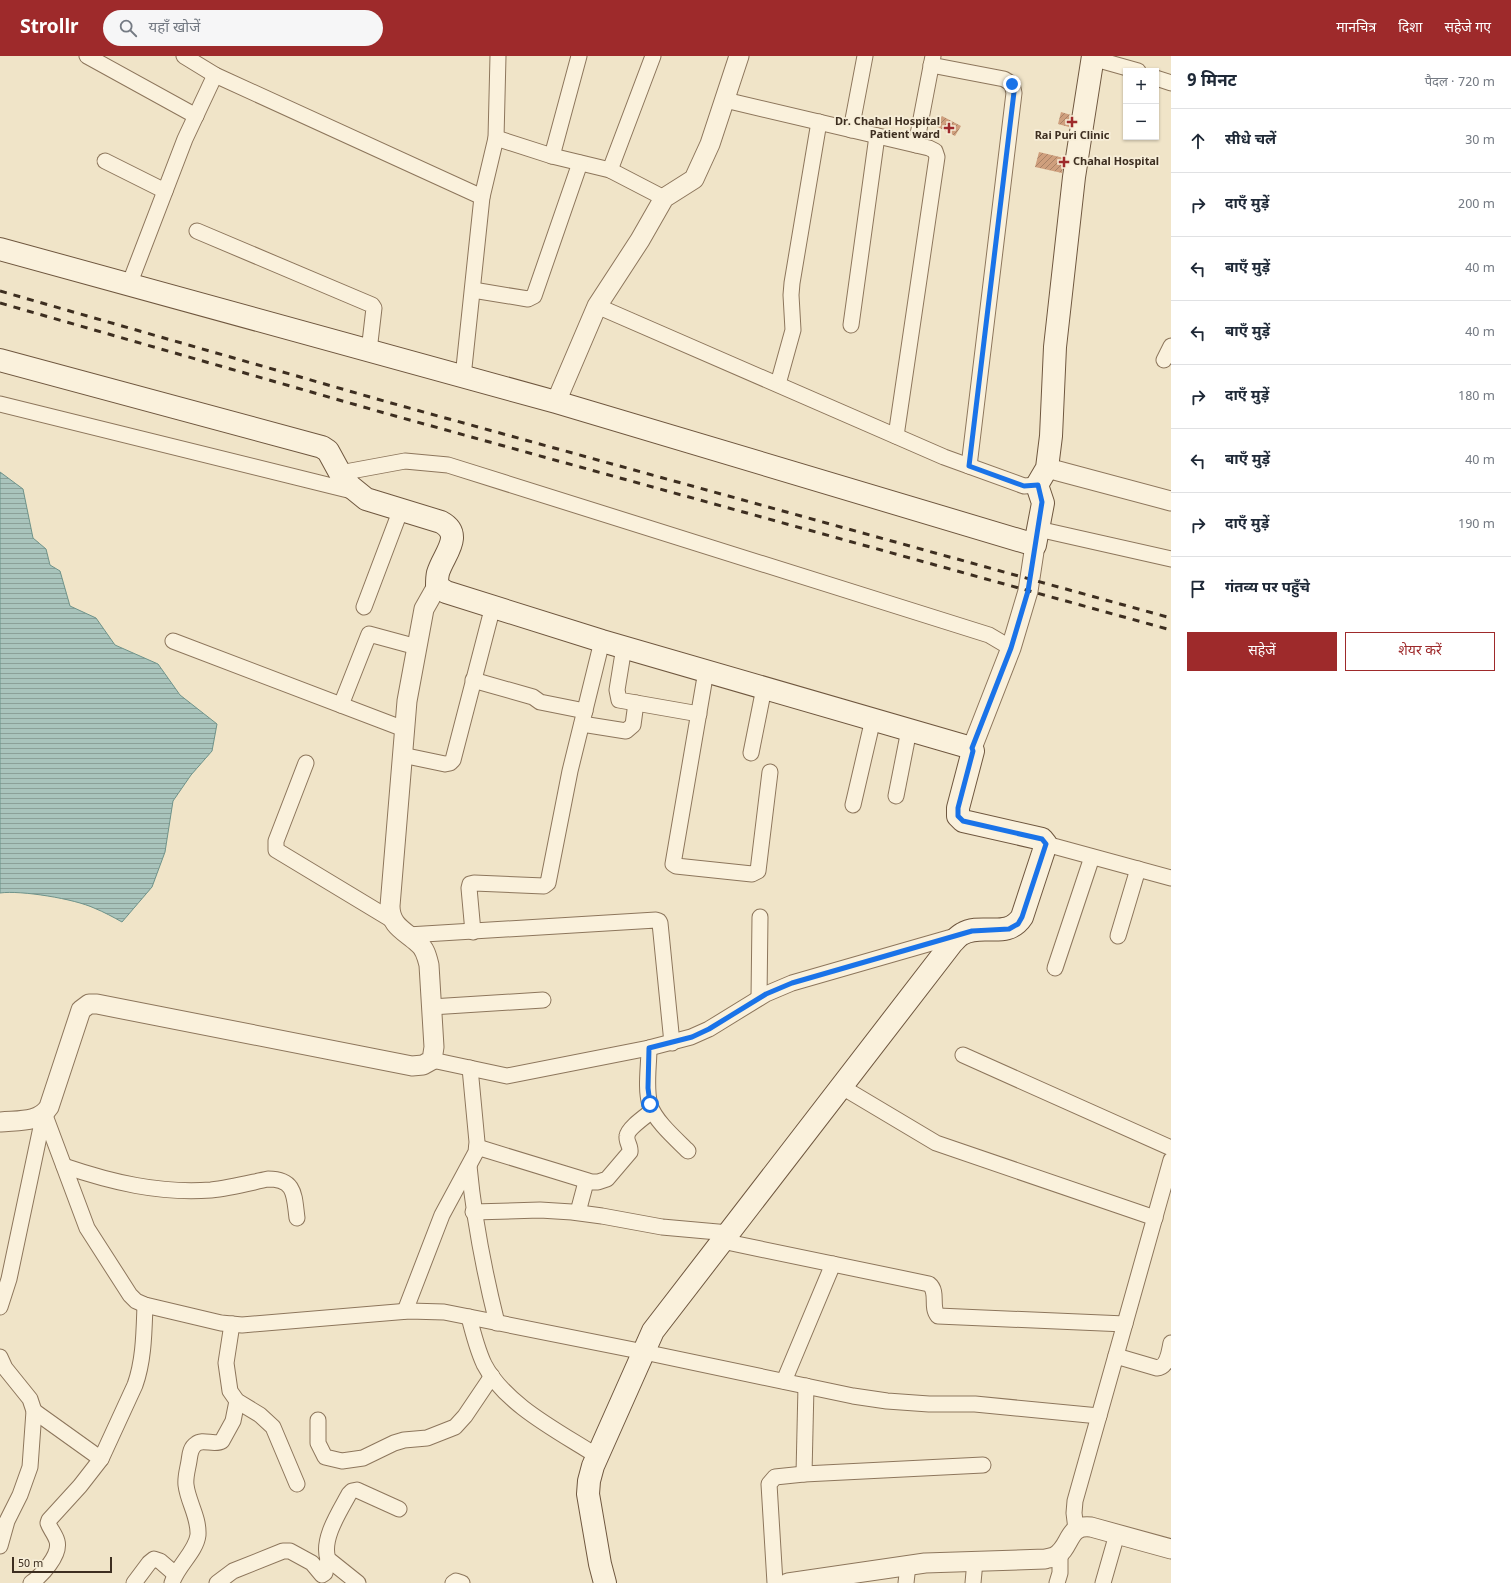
<!DOCTYPE html>
<html lang="hi">
<meta charset="utf-8">
<style>
:root{--surface:#fff;--page:#f6f6f7;--text:#1f2937;--muted:#747a83;--line:#e0e1e3;--accent:#9e2a2b}
body{margin:0;font-family:Georgia,"Noto Sans Devanagari",serif;background:var(--page);color:var(--text)}
.controls{position:absolute;right:12px;top:12px;display:grid;overflow:hidden;border-radius:0px;box-shadow:0 1px 3px #0004}
.controls button{width:36px;height:36px;display:grid;place-items:center;padding:0;border:0;border-bottom:1px solid var(--line);background:var(--surface);color:var(--text);font:20px sans-serif}
.scale{position:absolute;left:12px;bottom:10px;width:100px;box-sizing:border-box;padding-left:4px;border:2px solid #3d2e20;border-top:0;font-size:11px;line-height:14px;white-space:nowrap;color:#3d2e20;-webkit-text-stroke:3px #f7eed8;paint-order:stroke}
.stop{position:absolute;width:12px;height:12px;margin:-9px;border:3px solid #1a73e8;border-radius:50%;background:#fff}
.stop.end{background:#1a73e8;border-color:#fff;box-shadow:0 1px 4px #0008}
.list{margin:0;padding:0;list-style:none}
h2{display:flex;justify-content:space-between;align-items:center;height:52px;margin:0;padding:0 16px;font-size:17px}
h2 small{font-size:13px;font-weight:400;color:var(--muted)}
.list li{display:grid;grid-template-columns:26px 1fr auto;gap:12px;align-items:center;box-sizing:border-box;height:64px;padding:0 16px;border-top:1px solid var(--line)}
.list b{display:block;font-size:15px;white-space:nowrap}
.list em{font-size:13px;font-style:normal;color:var(--muted)}
.actions{display:flex;gap:8px;padding:12px 16px}
.actions a{flex:1;padding:9px 0;border:1px solid var(--accent);border-radius:0px;text-align:center;font-size:14px;color:var(--accent)}
.actions .main{background:var(--accent);color:#fff}
.icon{flex:none;width:22px;height:22px;fill:none;stroke:currentColor;stroke-width:2;stroke-linecap:round;stroke-linejoin:round}
.map{position:relative;flex:none;width:1171px;height:1527px;overflow:hidden}
header{display:flex;align-items:center;gap:24px;box-sizing:border-box;height:56px;padding:0 20px;background:var(--accent);color:#fff}
header strong{font-size:19px}
nav{display:flex;gap:22px;margin-inline-start:auto;font-size:14px}
.search{width:280px;height:36px;background:var(--page);display:flex;align-items:center;gap:10px;box-sizing:border-box;padding:0 14px;border-radius:22px;color:var(--muted);font-size:15px}
main{display:flex}
aside{flex:1;background:var(--surface)}
.map>svg:first-child{display:block}
.water{fill:url(#water-rules);stroke:#6f938a}
.building{fill:url(#building-hatch)}
.lines{fill:none;stroke-linecap:round;stroke-linejoin:round}
.minor-casing{stroke:#8d765c;stroke-width:17}
.tertiary-casing{stroke:#8d765c;stroke-width:21}
.secondary-casing{stroke:#6f573f;stroke-width:24}
.minor{stroke:#faf1dc;stroke-width:15}
.tertiary{stroke:#faf1dc;stroke-width:19}
.secondary{stroke:#faf1dc;stroke-width:22}
.rail{stroke:#3d2e20;stroke-width:3;stroke-dasharray:7 7;stroke-linecap:butt}
.route{stroke:#1a73e8;stroke-width:5}
.poi-dot{fill:#9e2a2b;stroke:#f7eed8;stroke-width:1.5}
.labels{text-anchor:middle;dominant-baseline:central;stroke-width:3.5;stroke-linejoin:round;paint-order:stroke}
.poi-label{font-size:11px;font-weight:bold;fill:#3d2e20;stroke:#f7eed8;text-anchor:end}
</style>
<header>
<strong>Strollr</strong>
<div class="search"><svg class="icon" aria-label="search" viewBox="0 0 24 24"><circle cx="10" cy="10" r="6"/><path d="M15 15l6 6"/></svg>यहाँ खोजें</div>
<nav><a>मानचित्र</a><a>दिशा</a><a>सहेजे गए</a></nav>
</header>
<main>
<div class="map">
<svg width="1171" height="1527" viewBox="0 0 1171 1527">
<defs>
<pattern id="water-rules" width="6" height="5" patternUnits="userSpaceOnUse"><rect width="6" height="5" fill="#a9c4bc"/><path d="M0 2.5h6" fill="none" stroke="#8ba098"/></pattern>
<pattern id="building-hatch" width="6" height="6" patternUnits="userSpaceOnUse"><rect width="6" height="6" fill="#cf9f7d"/><path d="M-1 1l2-2M0 6l6-6M5 7l2-2" fill="none" stroke="#a98266"/></pattern>
</defs>
<rect width="100%" height="100%" fill="#f0e4c8"/>
<path class="water" d="M0,416L23,433L33,482L46,493L50,509L60,515L70,550L96,562L115,589L158,608L180,639L217,668L212,695L191,719L173,745L165,796L152,831L122,866C113,861 104,856 94,852C75,843 21,834 0,837Z"/>
<g class="building">
<polygon points="1061,56 1071,59 1069,71 1058,68"/>
<polygon points="942,60 961,70 955,80 936,70"/>
<polygon points="1039,96 1064,102 1062,117 1035,111"/>
</g>
<g class="lines">
<g class="minor-casing">
<g id="minor">
<polyline points="87,0 196,60"/>
<polyline points="184,0 215,19 482,141"/>
<polyline points="1092,2 1138,15"/>
<polyline points="931,9 1004,23 1012,28 1014,37 969,410"/>
<polyline points="1156,22 1171,27"/>
<polyline points="725,44 929,92 935,95 937,101 896,380"/>
<polyline points="851,74 865,0"/>
<polyline points="496,82 552,100 610,114 664,142"/>
<polyline points="916,89 933,0"/>
<polyline points="552,100 579,0"/>
<polyline points="105,105 165,135"/>
<polyline points="610,114 653,0"/>
<polyline points="197,175 372,249 374,252 369,295"/>
<polyline points="129,229 185,83 215,19"/>
<polyline points="473,234 528,243 534,240 580,107"/>
<polyline points="597,250 944,401 1024,430 1037,429"/>
<polyline points="851,269 877,80"/>
<polyline points="1164,304 1171,290"/>
<polyline points="463,321 482,141 496,82 498,0"/>
<polyline points="778,328 793,274 791,239 792,227 819,66"/>
<polyline points="0,348 356,436"/>
<polyline points="340,417 405,405 448,409 989,579 1011,592"/>
<polyline points="1038,473 1171,503"/>
<polyline points="364,551 401,453"/>
<polyline points="173,585 404,673"/>
<polyline points="624,591 617,634 619,644 699,658"/>
<polyline points="706,615 673,808 676,810 752,818 758,815 770,716"/>
<polyline points="473,624 533,641 540,646 585,655"/>
<polyline points="341,649 369,578 417,591"/>
<polyline points="582,668 626,675 633,669 636,647"/>
<polyline points="751,697 764,632"/>
<polyline points="402,699 445,708 450,707 453,704 493,550"/>
<polyline points="306,707 276,785 276,794 392,864"/>
<polyline points="896,740 909,674"/>
<polyline points="853,749 873,663"/>
<polyline points="1046,788 1171,822"/>
<polyline points="473,876 469,832 470,828 474,827 544,830 548,827 570,715 602,585"/>
<polyline points="408,879 656,864 659,865 660,867 672,987"/>
<polyline points="1118,880 1138,813"/>
<polyline points="1055,912 1092,801"/>
<polyline points="759,942 760,861"/>
<polyline points="431,951 543,944"/>
<path d="M649,992C649,1010 645,1032 650,1049C655,1065 676,1083 688,1095"/>
<polyline points="963,999 1171,1092"/>
<polyline points="432,1004 507,1020 649,992 691,981 709,973 766,938 792,927 959,879"/>
<polyline points="842,1031 936,1087 1155,1162"/>
<polyline points="44,1057 87,1172 130,1239 136,1245 145,1249 221,1267 242,1269 409,1255 444,1256 644,1296 853,1340 887,1345 929,1348 975,1348 1099,1360"/>
<polyline points="477,1091 588,1125"/>
<path d="M64,1110C111,1126 160,1138 211,1134C230,1132 249,1127 268,1123C296,1123 294,1140 297,1162"/>
<path d="M469,1110C474,1163 484,1215 497,1267"/>
<polyline points="473,1156 540,1154 572,1156 602,1160 662,1171 729,1177"/>
<path d="M578,1156L586,1126H598L607,1123L630,1096C631,1090 626,1086 627,1080C628,1072 646,1060 652,1055"/>
<path d="M722,1185L929,1228C939,1236 930,1251 938,1260L1125,1268"/>
<polyline points="0,1251 9,1223 44,1057"/>
<polyline points="405,1255 442,1159 476,1096 477,1086 470,1012"/>
<path d="M469,1261C473,1277 477,1293 484,1308C505,1349 560,1376 597,1400"/>
<polyline points="232,1268 226,1307 230,1335 237,1345 260,1359 273,1371 297,1428"/>
<path d="M1116,1300L1157,1312C1168,1311 1169,1296 1171,1287"/>
<polyline points="0,1301 5,1312 30,1343 34,1355 30,1411 20,1439 7,1465 0,1490"/>
<polyline points="784,1325 833,1208"/>
<polyline points="34,1355 101,1403"/>
<polyline points="318,1364 318,1387 325,1401 342,1405 363,1402 394,1387 404,1384 427,1382 455,1371 465,1360 492,1320"/>
<polyline points="804,1418 806,1330"/>
<polyline points="1076,1473 1074,1457 1075,1445 1171,1104"/>
<path d="M31,1527C41,1520 61,1499 57,1485C55,1478 50,1473 48,1467L49,1464L80,1430L101,1403L135,1329C144,1304 144,1275 145,1249"/>
<polyline points="134,1527 149,1507 154,1503 160,1505 175,1518"/>
<path d="M172,1527C177,1510 196,1496 198,1479C199,1461 188,1446 186,1429C185,1421 188,1412 189,1405C190,1399 190,1392 196,1388C203,1382 214,1390 222,1385L233,1365L237,1345"/>
<polyline points="217,1527 233,1515 283,1495 290,1495 312,1507 322,1519 325,1517 328,1503"/>
<path d="M358,1527L328,1503C321,1483 340,1455 349,1438L352,1435L357,1434L399,1453"/>
<polyline points="453,1527 456,1525 462,1527"/>
<polyline points="775,1527 769,1428 775,1421 804,1418 983,1409"/>
<polyline points="906,1527 908,1509"/>
<polyline points="973,1527 975,1505"/>
<polyline points="1057,1527 1060,1517 1060,1497"/>
<polyline points="1103,1527 1117,1478"/>
</g>
</g>
<g class="tertiary-casing">
<g id="tertiary">
<polyline points="556,346 597,250 640,184 664,142 694,123 710,88 739,0"/>
<polyline points="1047,412 1171,445"/>
<polyline points="972,692 1011,592 1028,535 1035,489"/>
<path d="M0,1066C17,1064 39,1067 49,1051L81,954L89,948H97L412,1010L423,1009L432,1004L434,991L429,909C427,901 425,892 418,887C405,875 390,870 390,850L407,645L424,553L437,530"/>
<path d="M788,1527L925,1507L1045,1503C1048,1502 1051,1502 1054,1501C1072,1492 1066,1468 1091,1471L1171,1493"/>
</g>
</g>
<g class="secondary-casing">
<g id="secondary">
<polyline points="0,193 556,346 1035,489 1043,447 1037,429 1047,412 1051,380 1055,291 1074,121 1093,0"/>
<path d="M0,304L322,391L328,395L340,417L350,430L366,443L441,466C465,479 443,499 438,517C437,521 437,526 437,530L446,536L602,585L968,691L972,692L973,695L958,752V760L963,765L1042,783L1046,788L1022,861C1007,884 982,866 962,878C958,880 955,884 952,887L653,1275L593,1410L589,1425L588,1438L600,1508L605,1527"/>
</g>
</g>
<use href="#minor" class="minor"/>
<use href="#tertiary" class="tertiary"/>
<use href="#secondary" class="secondary"/>
<g class="rail">
<polyline points="0,235 391,347 1171,562"/>
<polyline points="0,247 388,358 1171,574"/>
</g>
</g>
<g class="lines">
<polyline class="route" points="650,1048 648,1032 649,992 692,981 709,973 766,938 792,927 972,875 1009,873 1018,868 1022,861 1046,788 1042,783 963,765 958,760 958,752 973,695 972,692 1011,592 1028,535 1042,446 1038,429 1024,430 969,410 1014,36 1012,28"/>
</g>
<g class="poi-dot">
<path d="M1070 60h4v4h4v4h-4v4h-4v-4h-4v-4h4z"/>
<path d="M947 66h4v4h4v4h-4v4h-4v-4h-4v-4h4z"/>
<path d="M1062 100h4v4h4v4h-4v4h-4v-4h-4v-4h4z"/>
</g>
<g class="labels">
<g class="poi-label">
<text x="940" y="66">Dr. Chahal Hospital<tspan x="940" dy="13">Patient ward</tspan></text>
<text x="1072" y="80" text-anchor="middle">Rai Puri Clinic</text>
<text x="1073" y="106" text-anchor="start">Chahal Hospital</text>
</g>
</g>
</svg>
<div class="controls">
<button>+</button>
<button>−</button>
</div>
<div class="scale">50 m</div>
<div class="stop" style="left:650px;top:1048px"></div>
<div class="stop end" style="left:1012px;top:28px"></div>
</div>
<aside>
<h2>9 मिनट<small>पैदल · 720 m</small></h2>
<ul class="list">
<li><svg class="icon" aria-label="ahead" viewBox="0 0 24 24"><path d="M12 20V5M6 11l6-6 6 6"/></svg><div><b>सीधे चलें</b></div><em>30 m</em></li>
<li><svg class="icon" aria-label="right" viewBox="0 0 24 24"><path d="M7 20v-9h11M14 6l5 5-5 5"/></svg><div><b>दाएँ मुड़ें</b></div><em>200 m</em></li>
<li><svg class="icon" aria-label="left" viewBox="0 0 24 24"><path d="M17 20v-9H6M10 6l-5 5 5 5"/></svg><div><b>बाएँ मुड़ें</b></div><em>40 m</em></li>
<li><svg class="icon" aria-label="left" viewBox="0 0 24 24"><path d="M17 20v-9H6M10 6l-5 5 5 5"/></svg><div><b>बाएँ मुड़ें</b></div><em>40 m</em></li>
<li><svg class="icon" aria-label="right" viewBox="0 0 24 24"><path d="M7 20v-9h11M14 6l5 5-5 5"/></svg><div><b>दाएँ मुड़ें</b></div><em>180 m</em></li>
<li><svg class="icon" aria-label="left" viewBox="0 0 24 24"><path d="M17 20v-9H6M10 6l-5 5 5 5"/></svg><div><b>बाएँ मुड़ें</b></div><em>40 m</em></li>
<li><svg class="icon" aria-label="right" viewBox="0 0 24 24"><path d="M7 20v-9h11M14 6l5 5-5 5"/></svg><div><b>दाएँ मुड़ें</b></div><em>190 m</em></li>
<li><svg class="icon" aria-label="arrive" viewBox="0 0 24 24"><path d="M6 21V4h12l-3 4 3 4H6"/></svg><div><b>गंतव्य पर पहुँचे</b></div></li>
</ul>
<div class="actions"><a class="main">सहेजें</a><a>शेयर करें</a></div>
</aside>
</main>
